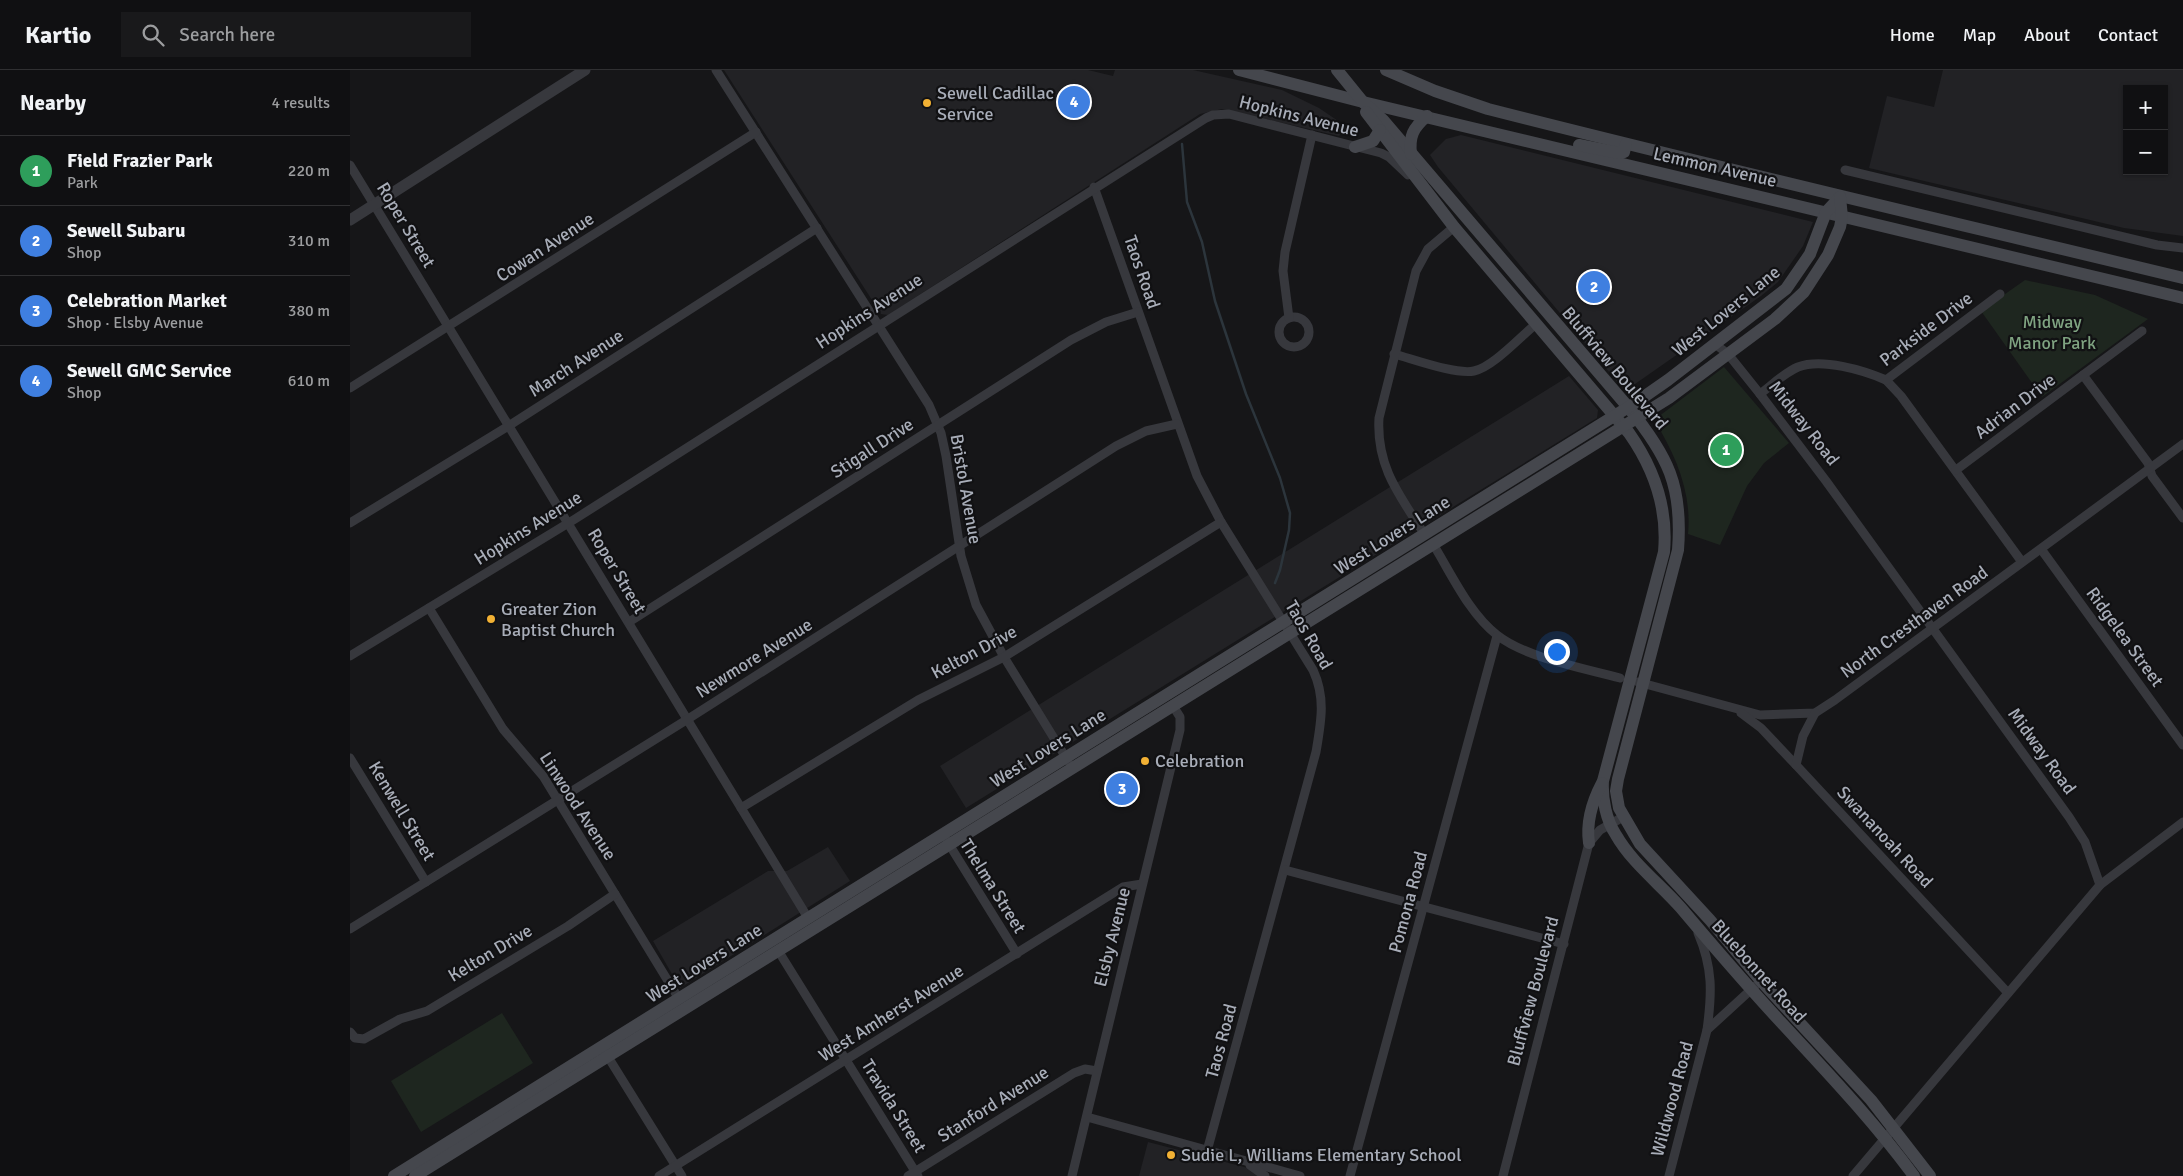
<!DOCTYPE html>
<meta charset="utf-8">
<style>
:root{--surface:#101012;--page:#19191b;--text:#f1f3f6;--muted:#9c9d9f;--line:#303032;--accent:#f2b134}
body{margin:0;font-family:Signika,sans-serif;background:var(--page);color:var(--text)}
.controls{position:absolute;right:15px;top:15px;display:grid;overflow:hidden;border-radius:0px;box-shadow:0 1px 4px #0004}
.controls button{width:45px;height:45px;display:grid;place-items:center;padding:0;border:0;border-bottom:1px solid var(--line);background:var(--surface);color:var(--text);font:25px sans-serif}
.you{position:absolute;left:1206px;top:581px;width:18px;height:18px;margin:-12px;border:4px solid #fff;border-radius:50%;background:#1a73e8;box-shadow:0 0 0 8px #1a73e833}
.badge{display:grid;place-items:center;width:32px;height:32px;border-radius:50%;background:var(--accent);color:#fff;font-size:16px;font-weight:700}
.pin{position:absolute;translate:-50% -50%;border:2px solid #fff;box-shadow:0 1px 5px #0006}
.list{margin:0;padding:0;list-style:none}
h2{display:flex;justify-content:space-between;align-items:center;height:65px;margin:0;padding:0 20px;font-size:21px}
h2 small{font-size:16px;font-weight:400;color:var(--muted)}
.list li{display:grid;grid-template-columns:32px 1fr auto;gap:15px;align-items:center;box-sizing:border-box;height:70px;padding:0 20px;border-top:1px solid var(--line)}
.list b{display:block;font-size:19px;white-space:nowrap}
.list p{margin:0;font-size:16px;white-space:nowrap;color:var(--muted)}
.list em{font-size:16px;font-style:normal;color:var(--muted)}
.icon{flex:none;width:28px;height:28px;fill:none;stroke:currentColor;stroke-width:2;stroke-linecap:round;stroke-linejoin:round}
.map{position:relative;flex:none;width:1833px;height:1106px;overflow:hidden}
header{display:flex;align-items:center;gap:30px;box-sizing:border-box;height:70px;padding:0 25px;background:var(--surface);border-bottom:1px solid var(--line)}
header strong{font-size:24px}
nav{display:flex;gap:28px;margin-inline-start:auto;font-size:18px}
.search{width:350px;height:45px;background:var(--page);display:flex;align-items:center;gap:12px;box-sizing:border-box;padding:0 18px;border-radius:0px;color:var(--muted);font-size:19px}
main{display:flex}
aside{flex:1;background:var(--surface)}
.map>svg:first-child{display:block}
.built{fill:#222225;fill-rule:evenodd}
.green{fill:#1e261f}
.lines{fill:none;stroke-linecap:round;stroke-linejoin:round}
.stream{stroke:#2c353c;stroke-width:2.5}
.minor{stroke:#37383d;stroke-width:9}
.tertiary{stroke:#37383d;stroke-width:11}
.secondary{stroke:#45474d;stroke-width:12}
.poi-dot{fill:#f2b134;stroke:#111113;stroke-width:2}
.labels{text-anchor:middle;dominant-baseline:central;stroke-width:4.5;stroke-linejoin:round;paint-order:stroke}
.poi-label{font-size:18px;fill:#a8adb8;stroke:#111113;text-anchor:start}
.street-label{font-size:18px;fill:#a8adb8;stroke:#111113}
.park-label{font-size:18px;fill:#7fa381;stroke:#111113}
</style>
<header>
<strong>Kartio</strong>
<div class="search"><svg class="icon" aria-label="search" viewBox="0 0 24 24"><circle cx="10" cy="10" r="6"/><path d="M15 15l6 6"/></svg>Search here</div>
<nav><a>Home</a><a>Map</a><a>About</a><a>Contact</a></nav>
</header>
<main>
<aside>
<h2>Nearby<small>4 results</small></h2>
<ul class="list">
<li><span class="badge" style="background:#2e9e5b">1</span><div><b>Field Frazier Park</b><p>Park</p></div><em>220 m</em></li>
<li><span class="badge" style="background:#3f7fe0">2</span><div><b>Sewell Subaru</b><p>Shop</p></div><em>310 m</em></li>
<li><span class="badge" style="background:#3f7fe0">3</span><div><b>Celebration Market</b><p>Shop · Elsby Avenue</p></div><em>380 m</em></li>
<li><span class="badge" style="background:#3f7fe0">4</span><div><b>Sewell GMC Service</b><p>Shop</p></div><em>610 m</em></li>
</ul>
</aside>
<div class="map">
<svg width="1833" height="1106" viewBox="0 0 1833 1106">
<rect width="100%" height="100%" fill="#161618"/>
<g class="built">
<polygon points="374,0 738,0 763,6 765,0 843,0 932,20 969,38 997,57 989,66 872,39 850,44 538,245 531,244"/>
<path d="M1593,0H1833V166L1774,158L1519,98L1537,26L1584,37ZM1777,19H1814V101H1777Z"/>
<polygon points="1111,65 1463,152 1453,176 1428,212 1411,226 1275,321 1088,97 1080,85 1096,69"/>
<polygon points="1219,306 1248,340 1247,348 616,738 590,696"/>
<polygon points="478,777 500,811 330,918 303,871 418,801 437,801"/>
<polygon points="798,1072 898,1098 909,1106 789,1106"/>
</g>
<g class="green">
<polygon points="1675,210 1745,225 1798,249 1692,327 1631,241"/>
<path d="M1374,297L1439,373L1414,393L1397,416L1370,475L1338,464C1342,423 1326,385 1304,350Z"/>
<polygon points="152,943 183,993 71,1062 41,1011"/>
</g>
<g class="lines">
<polyline class="stream" points="832,74 837,132 852,172 865,231 896,324 930,408 940,443 939,460 930,500 925,513"/>
<g class="minor">
<polyline points="366,0 579,335 591,363 596,386 611,486 626,535 654,587 718,691"/>
<polyline points="0,95 458,848"/>
<polyline points="1495,100 1807,175 1833,178"/>
<path d="M744,117L847,406L871,452L963,600C976,628 971,652 966,682L857,1081"/>
<circle cx="944" cy="262" r="15"/>
<polyline points="939,248 933,201 935,182 962,65"/>
<polyline points="1365,274 1378,284 1410,324 1476,411 1719,747 1735,772 1750,815"/>
<path d="M1044,284C1063,289 1106,305 1124,301C1143,297 1170,267 1186,254"/>
<polyline points="1733,305 1798,393 1802,406 1833,448"/>
<polyline points="1536,310 1551,326 1672,492"/>
<polyline points="0,318 406,62"/>
<path d="M1410,324C1422,315 1434,303 1448,297C1472,288 1513,300 1536,310L1650,224"/>
<polyline points="1606,400 1792,261"/>
<polyline points="0,453 160,355 467,158"/>
<path d="M1075,465C1050,426 1026,397 1029,348L1066,201L1078,179L1104,157"/>
<path d="M1083,474C1102,505 1119,543 1147,565C1176,588 1234,598 1270,608"/>
<polyline points="1691,479 1833,675"/>
<polyline points="79,538 153,659 193,706 329,929"/>
<polyline points="279,552 721,270 756,252 788,242"/>
<polyline points="0,586 225,449 856,48 863,45 879,44 1031,83 1039,87 1058,105"/>
<polyline points="1288,612 1410,645 1465,643 1485,630 1833,374"/>
<polyline points="1391,643 1411,658 1446,695 1658,923"/>
<polyline points="0,688 76,812"/>
<polyline points="1446,695 1453,666 1465,643"/>
<polyline points="391,738 568,630 654,587 871,452"/>
<polyline points="597,771 667,884"/>
<polyline points="935,800 1214,874"/>
<polyline points="0,859 338,649 766,376 796,361 827,354"/>
<path d="M1348,863C1363,898 1362,923 1357,960"/>
<polyline points="429,882 568,1106"/>
<polyline points="0,962 5,968 14,969 50,949 77,941 218,856 265,824"/>
<polyline points="255,982 332,1106"/>
<polyline points="737,1047 950,1106"/>
<polyline points="900,1095 915,1106"/>
<polyline points="309,1106 773,817 792,814"/>
<polyline points="558,1106 724,1003 735,999 747,1001"/>
<polyline points="722,1106 830,660 830,647 823,636"/>
<polyline points="1000,1106 1147,566"/>
<polyline points="1153,1106 1239,773 1250,760 1273,747"/>
<polyline points="1319,1106 1357,960 1405,916"/>
<polyline points="1503,1106 1750,815 1833,752"/>
</g>
<polyline class="tertiary" points="0,150 235,0"/>
<g class="secondary">
<polyline points="889,0 1013,32 1833,228"/>
<path d="M987,0L1013,32L1033,50L1278,337C1318,386 1333,416 1328,480L1268,709L1266,721L1269,738L1290,774L1360,850L1411,911L1521,1030L1580,1106"/>
<path d="M1036,0L1085,21L1138,39C1369,98 1601,152 1833,208"/>
<path d="M1016,42L1104,157L1279,363C1305,400 1318,438 1314,482L1253,711C1252,729 1256,750 1266,765C1282,793 1310,814 1331,838C1363,876 1395,913 1428,949C1475,1000 1523,1050 1564,1106"/>
<polyline points="1229,75 1269,83 1274,82 1276,74"/>
<polyline points="1005,77 1023,71 1030,60"/>
<path d="M1061,84C1059,66 1063,58 1077,46"/>
<path d="M1239,773C1236,752 1242,732 1252,713"/>
<polyline points="44,1106 1285,333 1318,310 1436,219 1460,184 1476,142 1490,127"/>
<polyline points="65,1106 1319,328 1425,249 1454,222 1478,185 1490,157 1492,147 1490,127"/>
</g>
</g>
<g class="poi-dot">
<circle cx="577" cy="33" r="5"/>
<circle cx="141" cy="549" r="5"/>
<circle cx="795" cy="691" r="5"/>
<circle cx="821" cy="1085" r="5"/>
</g>
<g class="labels">
<g class="poi-label">
<text x="587" y="23">Sewell Cadillac<tspan x="587" dy="21">Service</tspan></text>
<text x="151" y="539">Greater Zion<tspan x="151" dy="21">Baptist Church</tspan></text>
<text x="805" y="691">Celebration</text>
<text x="831" y="1085">Sudie L, Williams Elementary School</text>
</g>
<g class="street-label">
<text transform="translate(949 46) rotate(14)">Hopkins Avenue</text>
<text transform="translate(1365 97) rotate(13)">Lemmon Avenue</text>
<text transform="translate(56 155) rotate(59)">Roper Street</text>
<text transform="translate(195 177) rotate(-33)">Cowan Avenue</text>
<text transform="translate(792 202) rotate(71)">Taos Road</text>
<text transform="translate(519 241) rotate(-33)">Hopkins Avenue</text>
<text transform="translate(1376 241) rotate(-39)">West Lovers Lane</text>
<text transform="translate(1576 259) rotate(-37)">Parkside Drive</text>
<text transform="translate(226 293) rotate(-33)">March Avenue</text>
<text transform="translate(1265 298) rotate(50)">Bluffview Boulevard</text>
<text transform="translate(1665 336) rotate(-37)">Adrian Drive</text>
<text transform="translate(1454 353) rotate(52)">Midway Road</text>
<text transform="translate(522 378) rotate(-33)">Stigall Drive</text>
<text transform="translate(616 419) rotate(80)">Bristol Avenue</text>
<text transform="translate(178 458) rotate(-32)">Hopkins Avenue</text>
<text transform="translate(1042 465) rotate(-32)">West Lovers Lane</text>
<text transform="translate(267 501) rotate(59)">Roper Street</text>
<text transform="translate(1564 552) rotate(-36)">North Cresthaven Road</text>
<text transform="translate(959 565) rotate(60)">Taos Road</text>
<text transform="translate(1775 567) rotate(54)">Ridgelea Street</text>
<text transform="translate(624 582) rotate(-28)">Kelton Drive</text>
<text transform="translate(404 588) rotate(-32)">Newmore Avenue</text>
<text transform="translate(698 678) rotate(-32)">West Lovers Lane</text>
<text transform="translate(1692 681) rotate(54)">Midway Road</text>
<text transform="translate(228 736) rotate(57)">Linwood Avenue</text>
<text transform="translate(52 741) rotate(59)">Kenwell Street</text>
<text transform="translate(1535 767) rotate(47)">Swananoah Road</text>
<text transform="translate(643 816) rotate(58)">Thelma Street</text>
<text transform="translate(1058 832) rotate(-75)">Pomona Road</text>
<text transform="translate(762 867) rotate(-76)">Elsby Avenue</text>
<text transform="translate(140 883) rotate(-31)">Kelton Drive</text>
<text transform="translate(354 893) rotate(-32)">West Lovers Lane</text>
<text transform="translate(1409 901) rotate(48)">Bluebonnet Road</text>
<text transform="translate(1183 921) rotate(-75)">Bluffview Boulevard</text>
<text transform="translate(541 943) rotate(-32)">West Amherst Avenue</text>
<text transform="translate(871 971) rotate(-75)">Taos Road</text>
<text transform="translate(1322 1029) rotate(-75)">Wildwood Road</text>
<text transform="translate(643 1034) rotate(-32)">Stanford Avenue</text>
<text transform="translate(544 1036) rotate(58)">Travida Street</text>
</g>
<g class="park-label">
<text x="1702" y="252">Midway<tspan x="1702" dy="21">Manor Park</tspan></text>
</g>
</g>
</svg>
<div class="controls">
<button>+</button>
<button>−</button>
</div>
<div class="you"></div>
<div class="pin badge" style="left:1376px;top:380px;background:#2e9e5b">1</div>
<div class="pin badge" style="left:1244px;top:217px;background:#3f7fe0">2</div>
<div class="pin badge" style="left:772px;top:719px;background:#3f7fe0">3</div>
<div class="pin badge" style="left:724px;top:32px;background:#3f7fe0">4</div>
</div>
</main>
